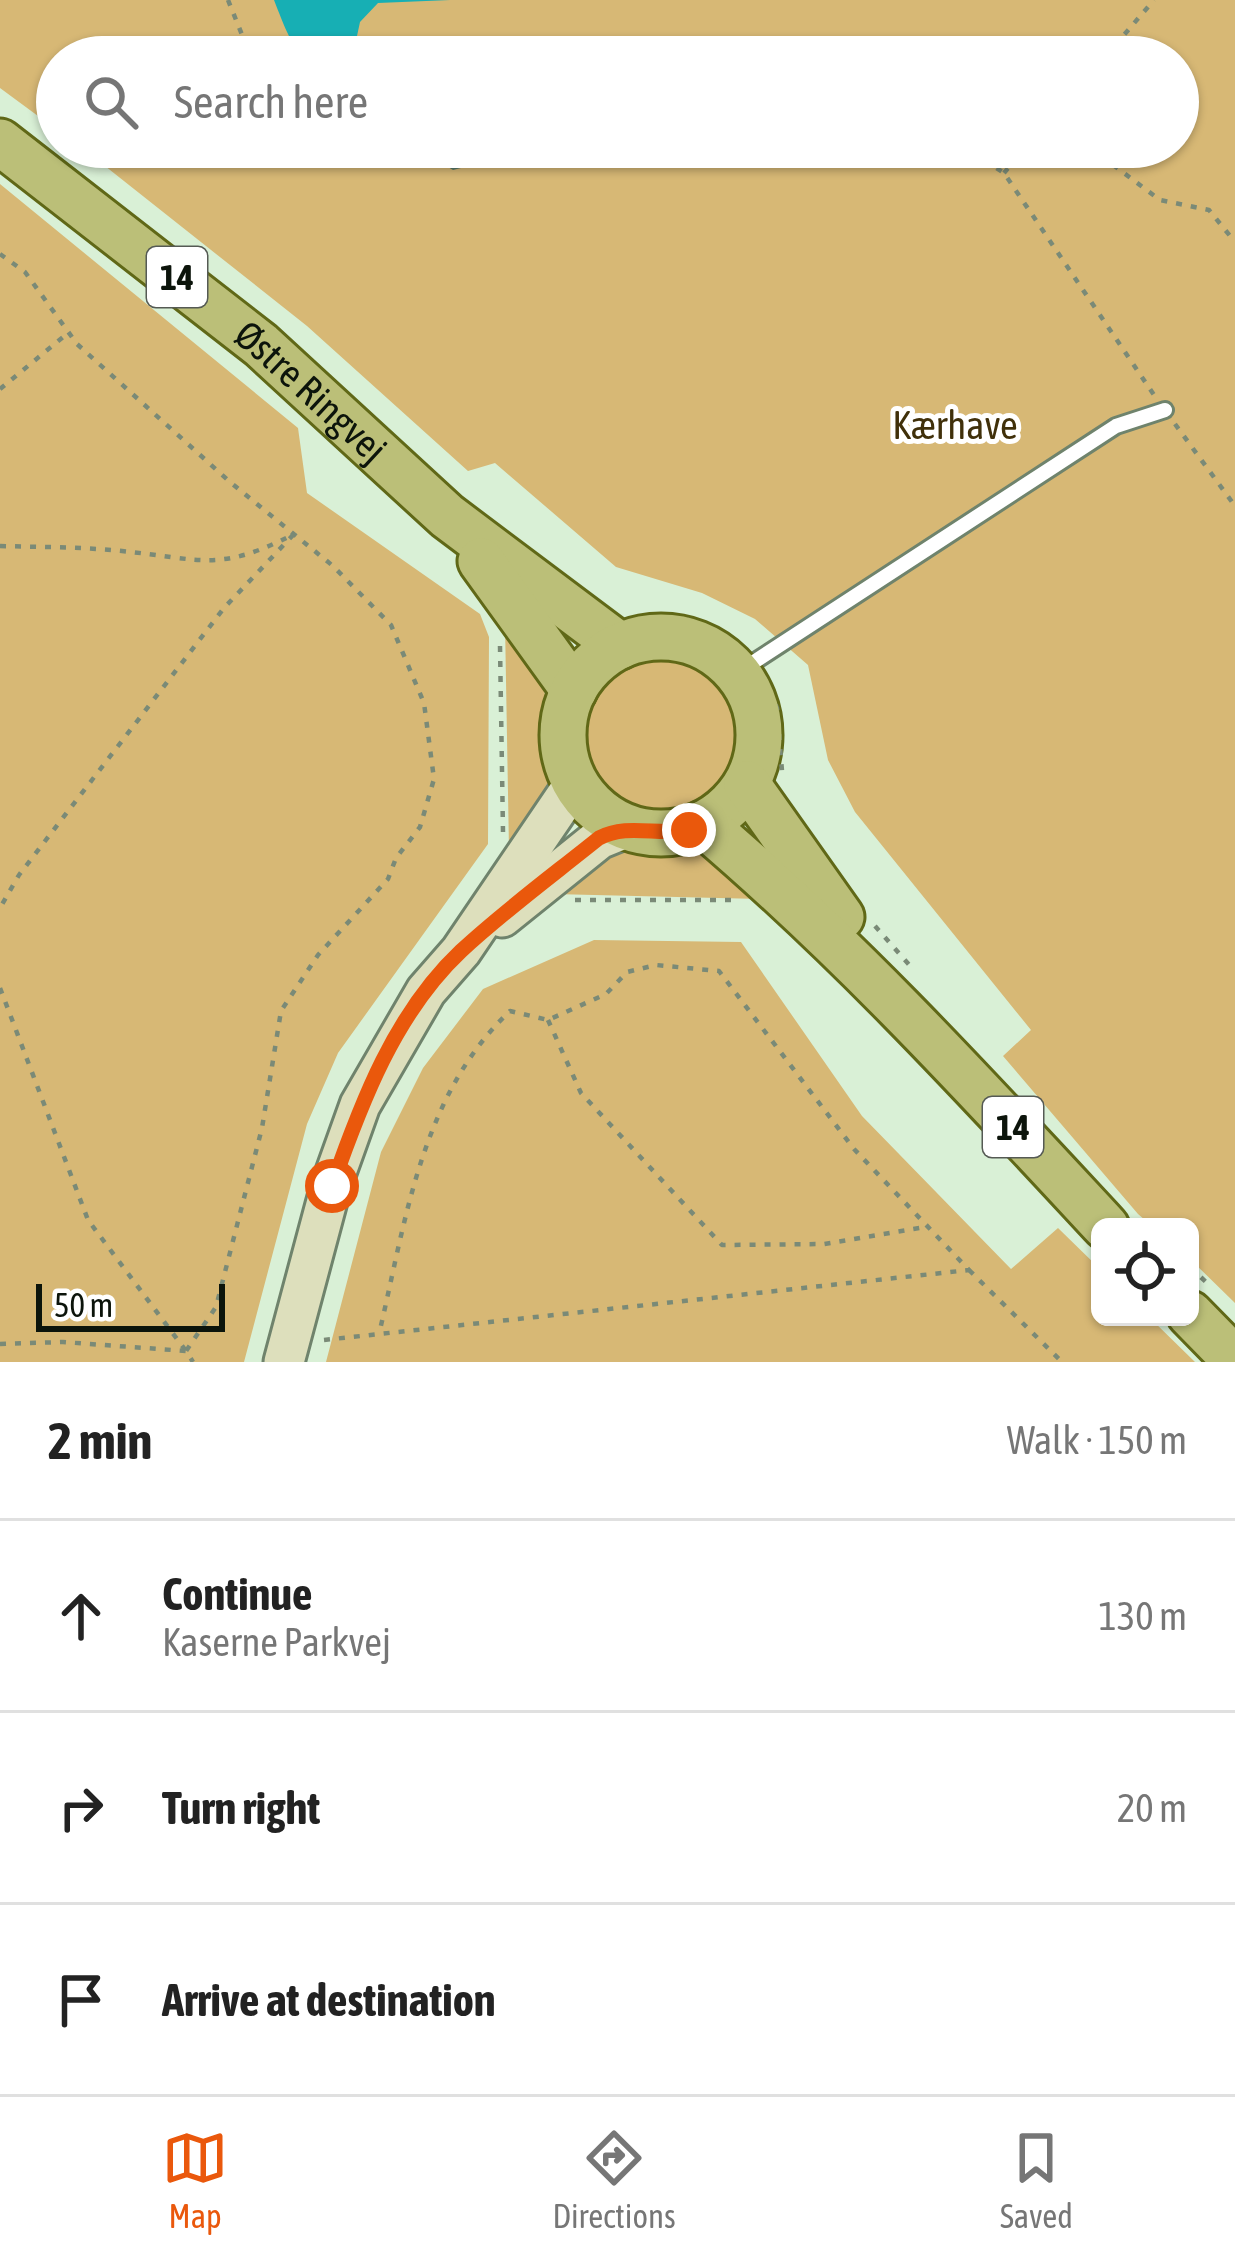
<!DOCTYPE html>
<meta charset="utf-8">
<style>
:root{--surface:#fff;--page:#f2f2f2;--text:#222;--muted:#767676;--line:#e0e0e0;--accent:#ea580c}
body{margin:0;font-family:"Asap Condensed",sans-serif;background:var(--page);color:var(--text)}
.controls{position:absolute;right:36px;bottom:36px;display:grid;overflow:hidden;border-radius:18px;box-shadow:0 3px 9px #0004}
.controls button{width:108px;height:108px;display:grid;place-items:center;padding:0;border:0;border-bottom:3px solid var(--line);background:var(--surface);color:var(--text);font:60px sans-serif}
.scale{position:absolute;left:36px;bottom:30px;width:189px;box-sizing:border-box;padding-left:12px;border:6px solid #0c140b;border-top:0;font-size:33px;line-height:42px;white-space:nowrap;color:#0c140b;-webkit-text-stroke:9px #fff;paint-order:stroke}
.stop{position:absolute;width:36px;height:36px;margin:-27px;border:9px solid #ea580c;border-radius:50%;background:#fff}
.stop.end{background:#ea580c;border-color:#fff;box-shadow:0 3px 12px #0008}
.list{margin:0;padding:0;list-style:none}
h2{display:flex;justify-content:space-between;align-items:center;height:156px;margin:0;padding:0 48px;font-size:51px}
h2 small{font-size:39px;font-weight:400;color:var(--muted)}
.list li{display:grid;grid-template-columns:78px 1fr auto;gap:36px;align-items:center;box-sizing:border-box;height:192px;padding:0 48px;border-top:3px solid var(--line)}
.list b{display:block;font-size:45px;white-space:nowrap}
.list p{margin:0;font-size:39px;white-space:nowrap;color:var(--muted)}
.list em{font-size:39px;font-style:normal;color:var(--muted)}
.icon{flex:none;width:66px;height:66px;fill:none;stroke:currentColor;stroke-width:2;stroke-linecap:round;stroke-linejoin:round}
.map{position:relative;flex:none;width:1235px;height:1362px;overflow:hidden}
.search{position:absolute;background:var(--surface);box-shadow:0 3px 9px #0004;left:36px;right:36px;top:36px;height:132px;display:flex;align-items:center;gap:30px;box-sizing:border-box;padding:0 42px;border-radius:66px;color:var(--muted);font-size:45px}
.sheet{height:732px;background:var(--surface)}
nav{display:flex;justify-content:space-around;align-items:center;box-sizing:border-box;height:168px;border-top:3px solid var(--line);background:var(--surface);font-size:33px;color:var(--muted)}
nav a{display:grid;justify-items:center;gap:6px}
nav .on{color:var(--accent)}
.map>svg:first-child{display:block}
.green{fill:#d7b875}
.water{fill:#17afb4}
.building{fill:#58796c}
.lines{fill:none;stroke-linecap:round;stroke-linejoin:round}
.lane-casing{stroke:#6f836c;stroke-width:20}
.secondary-casing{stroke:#6f836c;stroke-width:45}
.primary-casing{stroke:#606817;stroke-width:51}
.path{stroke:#7a8a77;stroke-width:4.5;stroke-dasharray:6 9;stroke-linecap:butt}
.lane{stroke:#fff;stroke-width:14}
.secondary{stroke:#dddfbc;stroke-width:39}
.primary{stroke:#bbbf78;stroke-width:45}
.route{stroke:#ea580c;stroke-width:15}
.labels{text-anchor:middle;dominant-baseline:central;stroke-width:10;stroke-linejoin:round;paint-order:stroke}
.shield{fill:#fff;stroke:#555a54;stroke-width:3}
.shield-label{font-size:36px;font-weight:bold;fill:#0c140b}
.street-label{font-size:39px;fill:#0c140b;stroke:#fff}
.park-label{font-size:39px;fill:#40300a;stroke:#fff}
</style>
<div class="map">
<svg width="1235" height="1362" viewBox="0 0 1235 1362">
<rect width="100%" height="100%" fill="#d9f0d6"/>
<g class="green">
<polygon points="0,0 1235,0 1235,1303 1190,1259 1190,1227 1153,1227 1138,1214 1003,1056 1031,1030 855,812 828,760 808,665 755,619 702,593 616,567 495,463 468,471 307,326 81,147 1178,147 1178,57 57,57 57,130 0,88"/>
<polygon points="0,184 298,428 307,493 480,614 489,637 488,844 338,1053 307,1124 244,1362 0,1362"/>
<polygon points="505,624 535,659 546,698 553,780 553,796 509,850"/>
<circle cx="661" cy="735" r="74"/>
<polygon points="623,846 709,849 760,899 553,894"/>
<polygon points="594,940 741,942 862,1116 1011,1269 1058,1228 1100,1269 1100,1317 1149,1317 1195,1362 326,1362 381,1152 423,1068 483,989"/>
</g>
<path class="water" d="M274,0H450L378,3L360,22L357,36L367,57C297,57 300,67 274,0Z"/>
<polygon class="building" points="443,147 469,147 471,157 465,167 453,170 443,164"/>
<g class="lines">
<g class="lane-casing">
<polyline id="lane" points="737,673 1116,426 1165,410"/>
</g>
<g class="secondary-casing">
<g id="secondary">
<polyline points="502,917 599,839 626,828"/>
<polyline points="284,1362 331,1186 360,1105 426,991 461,951 575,783"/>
</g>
</g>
<g class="primary-casing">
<g id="primary">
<path id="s1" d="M0,142L261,345L447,516L620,646"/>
<polyline points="481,561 574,690"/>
<circle cx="661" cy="735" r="98"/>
<polyline points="747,784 841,917"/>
<path d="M703,824C849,948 976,1087 1106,1227"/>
<polyline points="1190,1314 1235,1360"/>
</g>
</g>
<g class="path">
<polyline points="228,0 251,57"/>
<polyline points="1105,57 1154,0"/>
<polyline points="805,147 823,155 989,163 1004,173 1154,395"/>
<polyline points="1089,147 1160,200 1209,210 1235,242"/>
<polyline points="1004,173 1026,147"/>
<polyline points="0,254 25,272 77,344 230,482 333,566 391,625 424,703 434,779 420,827 396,858 388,879 318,955 281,1011 262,1128 216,1307 186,1351 193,1362"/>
<polyline points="0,389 68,333"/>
<polyline points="1175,424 1235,506"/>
<path d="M0,546C41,547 82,547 122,551C201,559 219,573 294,534L224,608L19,875L0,908"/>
<polyline points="643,619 685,618 742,650"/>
<polyline points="500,646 503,832"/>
<polyline points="764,677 777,708 782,771"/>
<polyline points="575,900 738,900"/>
<polyline points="875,926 911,967"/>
<polyline points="0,988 88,1220 186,1351"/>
<polyline points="548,1020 581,1093 722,1245 824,1244 925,1227"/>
<polyline points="1190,1267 1206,1282"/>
<polyline points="969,1270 1062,1362"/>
<path d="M324,1340L969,1270L854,1149L719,971L656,965L627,972L606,994L548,1020L510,1011C421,1095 406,1220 379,1334"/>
<polyline points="0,1344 63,1342 186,1351"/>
</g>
<use href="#lane" class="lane"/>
<use href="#secondary" class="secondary"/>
<use href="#primary" class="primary"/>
</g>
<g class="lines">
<path class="route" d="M332,1186C361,1103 395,1013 461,951C504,911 553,875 599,838C628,823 657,836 689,830"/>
</g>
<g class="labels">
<g class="shield">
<rect x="147" y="247" width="60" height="60" rx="9"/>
<rect x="983" y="1097" width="60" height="60" rx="9"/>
</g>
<g class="shield-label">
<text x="177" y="277">14</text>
<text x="1013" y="1127">14</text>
</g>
<g class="street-label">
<text stroke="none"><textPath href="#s1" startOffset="399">Østre Ringvej</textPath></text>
</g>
<g class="park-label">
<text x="955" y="425">Kærhave</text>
</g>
</g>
</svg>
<div class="controls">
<button><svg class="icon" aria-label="locate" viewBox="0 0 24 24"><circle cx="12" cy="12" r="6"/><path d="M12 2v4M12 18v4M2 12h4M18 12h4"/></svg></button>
</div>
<div class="scale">50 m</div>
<div class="stop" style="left:332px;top:1186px"></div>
<div class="stop end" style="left:689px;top:830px"></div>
<div class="search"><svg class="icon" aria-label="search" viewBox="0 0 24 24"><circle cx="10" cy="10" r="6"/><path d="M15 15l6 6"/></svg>Search here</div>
</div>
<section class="sheet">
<h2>2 min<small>Walk · 150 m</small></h2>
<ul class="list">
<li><svg class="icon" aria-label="ahead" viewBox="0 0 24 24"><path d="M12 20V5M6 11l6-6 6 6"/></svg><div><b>Continue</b><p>Kaserne Parkvej</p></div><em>130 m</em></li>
<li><svg class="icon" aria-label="right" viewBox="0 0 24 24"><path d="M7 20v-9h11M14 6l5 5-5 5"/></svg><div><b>Turn right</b></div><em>20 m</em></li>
<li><svg class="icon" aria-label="arrive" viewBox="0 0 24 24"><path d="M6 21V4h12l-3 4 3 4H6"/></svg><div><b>Arrive at destination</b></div></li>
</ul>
</section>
<nav>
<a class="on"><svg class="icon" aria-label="map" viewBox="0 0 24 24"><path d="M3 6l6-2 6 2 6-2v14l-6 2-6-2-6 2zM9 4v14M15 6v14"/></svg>Map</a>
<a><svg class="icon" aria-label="directions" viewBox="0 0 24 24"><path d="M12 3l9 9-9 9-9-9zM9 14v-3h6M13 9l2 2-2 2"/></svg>Directions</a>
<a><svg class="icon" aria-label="saved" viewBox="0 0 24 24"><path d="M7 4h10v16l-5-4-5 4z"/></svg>Saved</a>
</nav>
